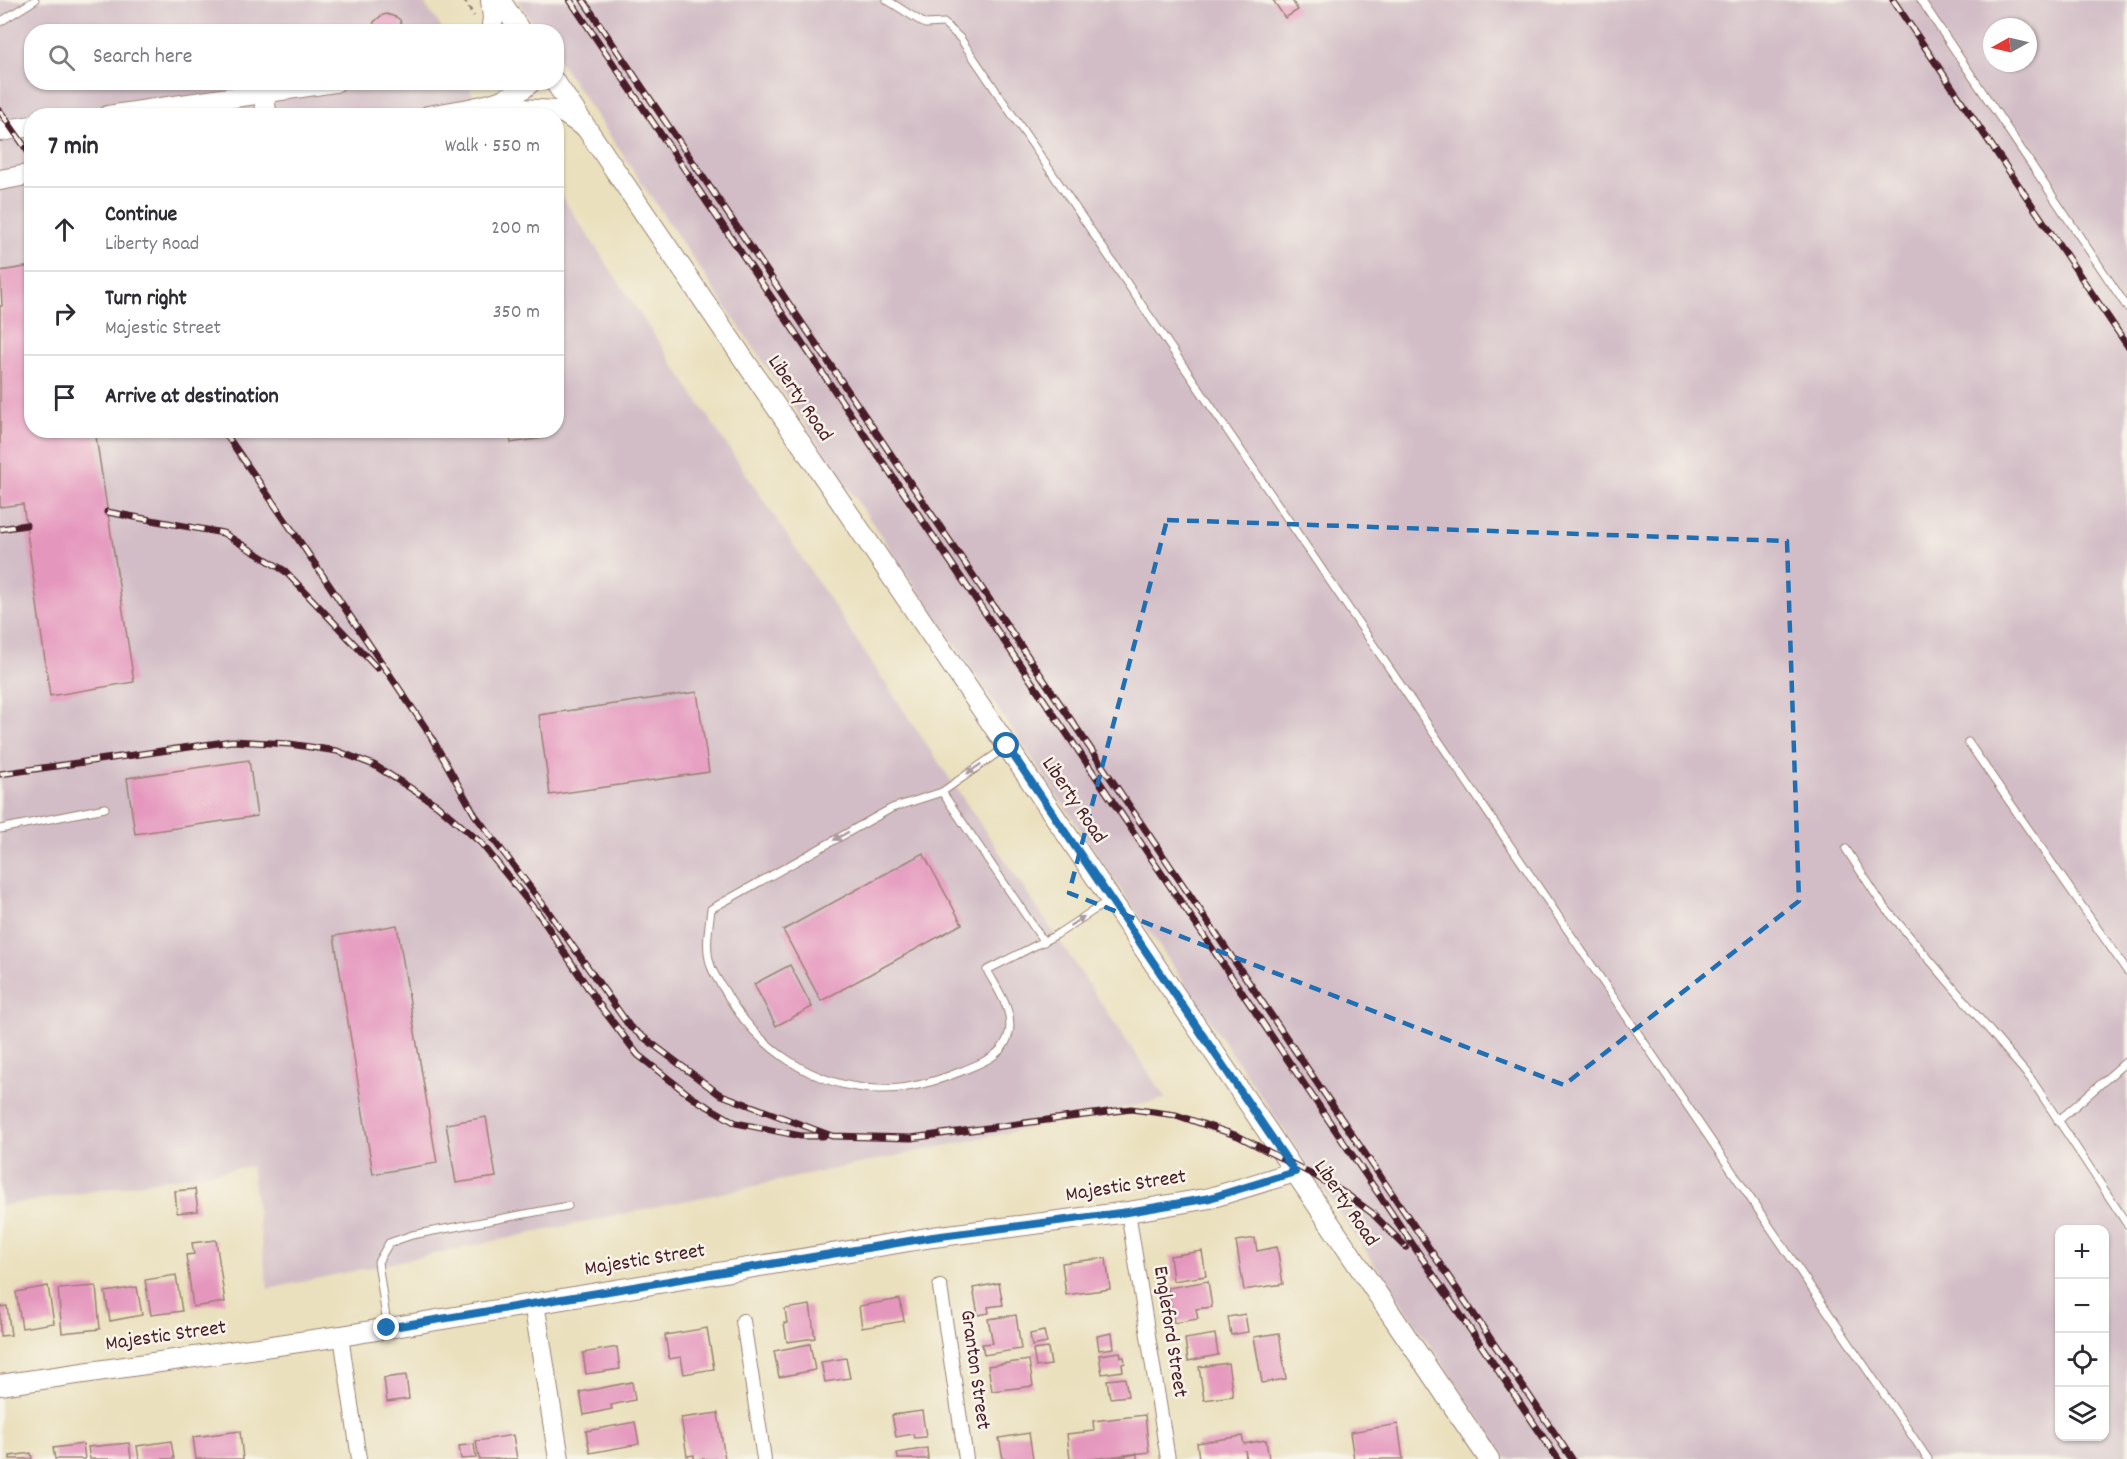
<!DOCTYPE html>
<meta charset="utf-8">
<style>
:root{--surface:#fff;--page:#f2f2f3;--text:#2b2b33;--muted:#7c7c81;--line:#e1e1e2}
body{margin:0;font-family:Dekko,sans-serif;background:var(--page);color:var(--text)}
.controls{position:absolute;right:18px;bottom:18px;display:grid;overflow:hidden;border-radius:12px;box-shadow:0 2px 4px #0004}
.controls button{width:54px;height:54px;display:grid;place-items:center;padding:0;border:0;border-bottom:2px solid var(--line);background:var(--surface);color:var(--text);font:30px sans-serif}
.compass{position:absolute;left:1983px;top:18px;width:54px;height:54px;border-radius:50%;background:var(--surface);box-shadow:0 2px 4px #0004;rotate:262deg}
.stop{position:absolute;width:18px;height:18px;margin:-14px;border:4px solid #1f6fb2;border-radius:50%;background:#fff}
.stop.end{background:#1f6fb2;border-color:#fff;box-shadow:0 2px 6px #0008}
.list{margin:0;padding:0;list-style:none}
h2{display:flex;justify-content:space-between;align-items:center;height:78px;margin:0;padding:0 24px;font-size:26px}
h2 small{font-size:20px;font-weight:400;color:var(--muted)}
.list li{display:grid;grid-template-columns:39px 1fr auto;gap:18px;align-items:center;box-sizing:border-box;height:84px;padding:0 24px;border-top:2px solid var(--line)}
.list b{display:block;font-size:22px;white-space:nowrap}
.list p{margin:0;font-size:20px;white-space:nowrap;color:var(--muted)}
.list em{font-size:20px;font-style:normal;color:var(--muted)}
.icon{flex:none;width:33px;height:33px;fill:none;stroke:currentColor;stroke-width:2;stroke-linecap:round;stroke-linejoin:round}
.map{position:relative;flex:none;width:2127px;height:1459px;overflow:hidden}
.search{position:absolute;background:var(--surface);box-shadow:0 2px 4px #0004;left:24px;top:24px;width:540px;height:66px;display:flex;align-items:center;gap:15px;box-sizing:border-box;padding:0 21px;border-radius:24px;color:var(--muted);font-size:22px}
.panel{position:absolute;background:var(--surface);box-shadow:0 2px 4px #0004;left:24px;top:108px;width:540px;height:330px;border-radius:24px}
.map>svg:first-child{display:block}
.industrial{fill:#d2bdc6;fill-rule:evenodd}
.building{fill:#e596bd}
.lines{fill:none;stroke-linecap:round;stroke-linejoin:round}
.lane-casing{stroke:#9a8074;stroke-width:9}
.street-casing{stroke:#9a8074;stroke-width:16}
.secondary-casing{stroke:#9a8074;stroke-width:22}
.path{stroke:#9a8074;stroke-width:3;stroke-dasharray:4.5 4.5;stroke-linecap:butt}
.lane{stroke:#fff;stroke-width:7}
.street{stroke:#fff;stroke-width:14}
.secondary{stroke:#fff;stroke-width:20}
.rail-casing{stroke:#4a1f2b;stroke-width:7}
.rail{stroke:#f7f3e8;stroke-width:4.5;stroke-dasharray:14;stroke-linecap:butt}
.oneway{fill:#ae9aa0}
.route{stroke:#1f6fb2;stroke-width:8}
.marked{fill:none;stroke:#1f6fb2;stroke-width:4.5;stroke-dasharray:12 8;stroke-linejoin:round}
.labels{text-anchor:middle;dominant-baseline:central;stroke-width:5;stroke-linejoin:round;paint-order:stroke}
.street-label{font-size:21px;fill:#4a1f2b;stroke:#f7f3e8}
</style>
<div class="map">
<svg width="2127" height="1459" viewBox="0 0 2127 1459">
<rect width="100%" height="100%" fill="#f7f3e8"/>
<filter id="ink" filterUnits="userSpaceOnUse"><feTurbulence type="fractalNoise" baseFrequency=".0167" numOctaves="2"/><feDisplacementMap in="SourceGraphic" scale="12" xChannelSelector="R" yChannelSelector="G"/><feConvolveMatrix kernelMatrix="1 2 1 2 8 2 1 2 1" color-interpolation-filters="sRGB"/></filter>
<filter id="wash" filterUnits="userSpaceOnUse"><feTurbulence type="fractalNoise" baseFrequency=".008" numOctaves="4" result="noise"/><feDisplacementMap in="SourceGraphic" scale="24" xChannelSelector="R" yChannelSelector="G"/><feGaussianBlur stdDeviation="1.35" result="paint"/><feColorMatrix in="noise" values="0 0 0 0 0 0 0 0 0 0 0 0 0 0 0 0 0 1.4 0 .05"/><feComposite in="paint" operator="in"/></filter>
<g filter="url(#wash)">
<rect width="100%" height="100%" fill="#eae0bd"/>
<g class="industrial">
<polygon points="0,0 422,0 444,31 32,32 32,82 468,83 481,115 32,116 32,430 556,430 557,189 861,647 1166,1099 268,1289 251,1166 0,1206"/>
<path d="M517,0H2127V1459H1507L557,58L556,32L538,31ZM1992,27H2028V63H1992ZM2060,1230H2104V1436H2060Z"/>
</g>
<g id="blocks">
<g class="building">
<polygon points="1273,0 1292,0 1298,10 1285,18"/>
<polygon points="386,14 396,17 400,20 403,32 372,32 374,22 381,16"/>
<polygon points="32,266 32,430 95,430 134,682 50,696 23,504 0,507 0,306 2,306 0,271"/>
<polygon points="509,430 542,430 543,438 511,443"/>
<polygon points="697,692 709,772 550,795 539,715"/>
<polygon points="249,760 257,816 135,834 127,778"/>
<polygon points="923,853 962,924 821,1001 783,930"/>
<polygon points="397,925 437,1163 373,1174 334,936"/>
<polygon points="790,965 812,1007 776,1026 754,984"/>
<polygon points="486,1117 496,1177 456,1183 446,1124"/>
<polygon points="195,1189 198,1211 177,1213 175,1191"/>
<polygon points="1255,1238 1257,1251 1277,1247 1283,1284 1244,1290 1236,1241"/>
<polygon points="216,1240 225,1302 193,1307 186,1255 194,1254 192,1243"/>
<polygon points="1202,1251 1206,1276 1173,1281 1170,1256"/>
<polygon points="1106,1258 1110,1289 1066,1295 1062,1263"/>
<polygon points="176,1275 182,1311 151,1315 145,1280"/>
<polygon points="1208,1281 1212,1307 1196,1309 1198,1319 1174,1323 1168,1288"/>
<polygon points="999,1283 1003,1305 988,1307 989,1313 978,1315 973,1288"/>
<polygon points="48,1286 54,1323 22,1328 16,1292"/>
<polygon points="96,1286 100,1329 62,1333 58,1289"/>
<polygon points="137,1287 142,1315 110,1321 105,1292"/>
<polygon points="900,1299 904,1321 862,1328 859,1306"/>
<polygon points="810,1305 815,1338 787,1342 784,1323 787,1323 785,1309"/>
<polygon points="7,1306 11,1335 0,1336 0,1307"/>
<polygon points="1245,1314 1248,1332 1231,1335 1228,1317"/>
<polygon points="1016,1315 1021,1349 984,1355 982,1344 993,1343 988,1319"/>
<polygon points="707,1328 714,1369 684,1374 681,1357 669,1359 665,1335"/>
<polygon points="1044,1331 1047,1343 1032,1346 1030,1334"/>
<polygon points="1112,1333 1114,1348 1099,1350 1097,1336"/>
<polygon points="1279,1333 1286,1379 1262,1383 1254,1337"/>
<polygon points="1215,1334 1218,1355 1188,1361 1185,1339"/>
<polygon points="810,1344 815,1370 779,1377 774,1351"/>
<polygon points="617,1347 620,1369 586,1374 583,1353"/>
<polygon points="1048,1348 1051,1365 1036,1367 1033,1350"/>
<polygon points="1120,1352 1121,1357 1124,1357 1125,1363 1122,1364 1123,1371 1102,1374 1099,1355"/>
<polygon points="846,1358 850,1378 825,1382 821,1362"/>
<polygon points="1029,1360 1033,1386 992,1391 988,1366"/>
<polygon points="1228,1363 1233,1396 1204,1400 1199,1367"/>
<polygon points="406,1375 409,1399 387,1402 384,1378"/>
<polygon points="1125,1378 1128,1396 1110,1398 1107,1380"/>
<polygon points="632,1382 635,1400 611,1405 612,1409 584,1415 580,1392"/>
<polygon points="922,1411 926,1437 914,1438 913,1434 896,1437 892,1415"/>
<polygon points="718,1413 725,1459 694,1459 694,1455 687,1456 681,1418"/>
<polygon points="1145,1415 1149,1452 1091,1459 1070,1459 1067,1434 1094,1431 1093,1421"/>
<polygon points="635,1422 639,1444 590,1453 586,1431"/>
<polygon points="1398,1424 1403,1459 1354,1459 1350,1432"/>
<polygon points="240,1431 243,1459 196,1459 193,1437"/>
<polygon points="1029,1433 1033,1459 1003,1459 999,1438"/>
<polygon points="513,1435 517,1459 479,1459 476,1441"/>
<polygon points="1242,1436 1244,1444 1266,1440 1269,1459 1247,1459 1245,1450 1246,1458 1199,1459 1197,1443"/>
<polygon points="171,1441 174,1459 139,1459 137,1446"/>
<polygon points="129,1443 131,1459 90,1459 88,1447"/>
<polygon points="83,1444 85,1459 55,1459 53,1448"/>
<polygon points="474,1444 476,1458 461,1459 459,1446"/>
<polygon points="927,1448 928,1459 898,1459 897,1453"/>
<polygon points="31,1453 32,1459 10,1459 10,1456"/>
<polygon points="1137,1454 1137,1459 1115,1459 1114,1458"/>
</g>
</g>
</g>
<g filter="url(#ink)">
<use href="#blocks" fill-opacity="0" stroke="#9a8074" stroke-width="1.5"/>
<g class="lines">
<g class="lane-casing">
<g id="lane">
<polyline points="887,0 925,24 944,23 960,38 1928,1459"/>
<polyline points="1921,0 2127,307"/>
<polyline points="0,22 35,0"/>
<polyline points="1968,742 2127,971"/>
<path d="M1006,747L942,792L892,808L711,909C709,926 705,946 710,963C712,973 720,983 725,991C756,1047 812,1087 878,1089C908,1090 935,1082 962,1071C981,1063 1004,1056 1009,1033C1014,1011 997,989 987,970L1056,935L1108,901"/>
<polyline points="942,792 1044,942"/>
<polyline points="0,829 105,808"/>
<polyline points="1846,849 1882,904 2031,1079 2127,1224"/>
<polyline points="2058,1121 2127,1061"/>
<polyline points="387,1325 378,1262 389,1243 412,1235 568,1206"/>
</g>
</g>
<g class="street-casing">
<g id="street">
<polyline points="1128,1212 1168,1459"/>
<polyline points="940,1287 966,1459"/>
<polyline points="743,1321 764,1459"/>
<polyline points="341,1336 359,1459"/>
</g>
</g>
<g class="secondary-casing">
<g id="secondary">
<polyline points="500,0 521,32"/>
<polyline points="491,32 493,18 491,0"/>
<polyline points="555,82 1007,746 1489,1459"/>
<polyline points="263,93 267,116"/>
<polyline points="487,107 556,111 565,114 580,124"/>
<polyline points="108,116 335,82"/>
<path d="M428,116C462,110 505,107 531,82"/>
<polyline points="0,131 32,126"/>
<polyline points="0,180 32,174"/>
<polyline points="534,1303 559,1459"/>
<polyline points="0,1385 341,1336 933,1237 1128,1212 1210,1198 1295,1172"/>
</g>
</g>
<polyline class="path" points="464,0 474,16"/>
<use href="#lane" class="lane"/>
<use href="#street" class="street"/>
<use href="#secondary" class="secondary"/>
<g class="rail-casing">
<g id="rail">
<polyline points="570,0 1558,1459"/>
<polyline points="583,0 1572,1459"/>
<polyline points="1893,0 2127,345"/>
<polyline points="0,111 32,157"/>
<polyline points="223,430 292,530 429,733 475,815 545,907 630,1027 719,1094 832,1136 911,1138 1131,1109 1176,1115 1238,1136 1314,1175 1349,1196 1372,1213 1406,1247"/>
<polyline points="107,512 223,533 285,571 377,668"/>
<polyline points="0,529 26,525"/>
<polyline points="0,774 232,741 290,744 337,751 374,765 437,805 481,843 540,916"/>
<polyline points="537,911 598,1003 638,1055 693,1098 736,1123 801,1136 823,1136"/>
</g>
</g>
<use href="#rail" class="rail"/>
</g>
<defs><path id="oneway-solid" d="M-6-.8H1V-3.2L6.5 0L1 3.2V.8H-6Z" transform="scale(1.5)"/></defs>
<g class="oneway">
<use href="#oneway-solid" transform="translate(974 769) rotate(145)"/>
<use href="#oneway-solid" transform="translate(841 836) rotate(151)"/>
<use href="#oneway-solid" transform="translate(1077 921) rotate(-33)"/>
</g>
</g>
<g class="lines" filter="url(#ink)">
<polyline class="route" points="387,1328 933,1237 1128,1212 1210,1198 1295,1172 1007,746"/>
</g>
<path class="marked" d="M1167,520L1787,541L1799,901L1564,1085L1069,893Z"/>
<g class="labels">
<g class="street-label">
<text transform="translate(799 399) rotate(56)">Liberty Road</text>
<text transform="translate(1073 801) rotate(56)">Liberty Road</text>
<text transform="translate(1126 1187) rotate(-9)">Majestic Street</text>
<text transform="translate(1345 1204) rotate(56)">Liberty Road</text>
<text transform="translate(645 1261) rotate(-9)">Majestic Street</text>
<text transform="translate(1169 1332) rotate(81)">Engleford Street</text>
<text transform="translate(166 1337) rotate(-8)">Majestic Street</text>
<text transform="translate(974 1370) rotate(82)">Granton Street</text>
</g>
</g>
</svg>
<div class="controls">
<button>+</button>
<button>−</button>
<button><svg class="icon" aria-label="locate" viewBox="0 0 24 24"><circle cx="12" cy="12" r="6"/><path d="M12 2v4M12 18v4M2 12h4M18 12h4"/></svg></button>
<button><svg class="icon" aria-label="layers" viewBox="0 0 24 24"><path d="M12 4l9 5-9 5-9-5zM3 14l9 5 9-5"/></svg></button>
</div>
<svg class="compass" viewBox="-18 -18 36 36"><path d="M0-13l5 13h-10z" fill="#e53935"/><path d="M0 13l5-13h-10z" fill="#7c7c81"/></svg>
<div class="stop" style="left:1007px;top:746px"></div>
<div class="stop end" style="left:387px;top:1328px"></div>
<div class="search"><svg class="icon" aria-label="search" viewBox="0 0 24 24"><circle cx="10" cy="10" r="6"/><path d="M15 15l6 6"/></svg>Search here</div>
<section class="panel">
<h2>7 min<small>Walk · 550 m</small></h2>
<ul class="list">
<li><svg class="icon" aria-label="ahead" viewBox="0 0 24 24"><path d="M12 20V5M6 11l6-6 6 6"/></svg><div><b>Continue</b><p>Liberty Road</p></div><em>200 m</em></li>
<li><svg class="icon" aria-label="right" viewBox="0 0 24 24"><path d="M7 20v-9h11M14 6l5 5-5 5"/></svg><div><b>Turn right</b><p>Majestic Street</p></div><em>350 m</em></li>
<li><svg class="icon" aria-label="arrive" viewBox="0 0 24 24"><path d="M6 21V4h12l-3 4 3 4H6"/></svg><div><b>Arrive at destination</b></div></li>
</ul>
</section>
</div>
